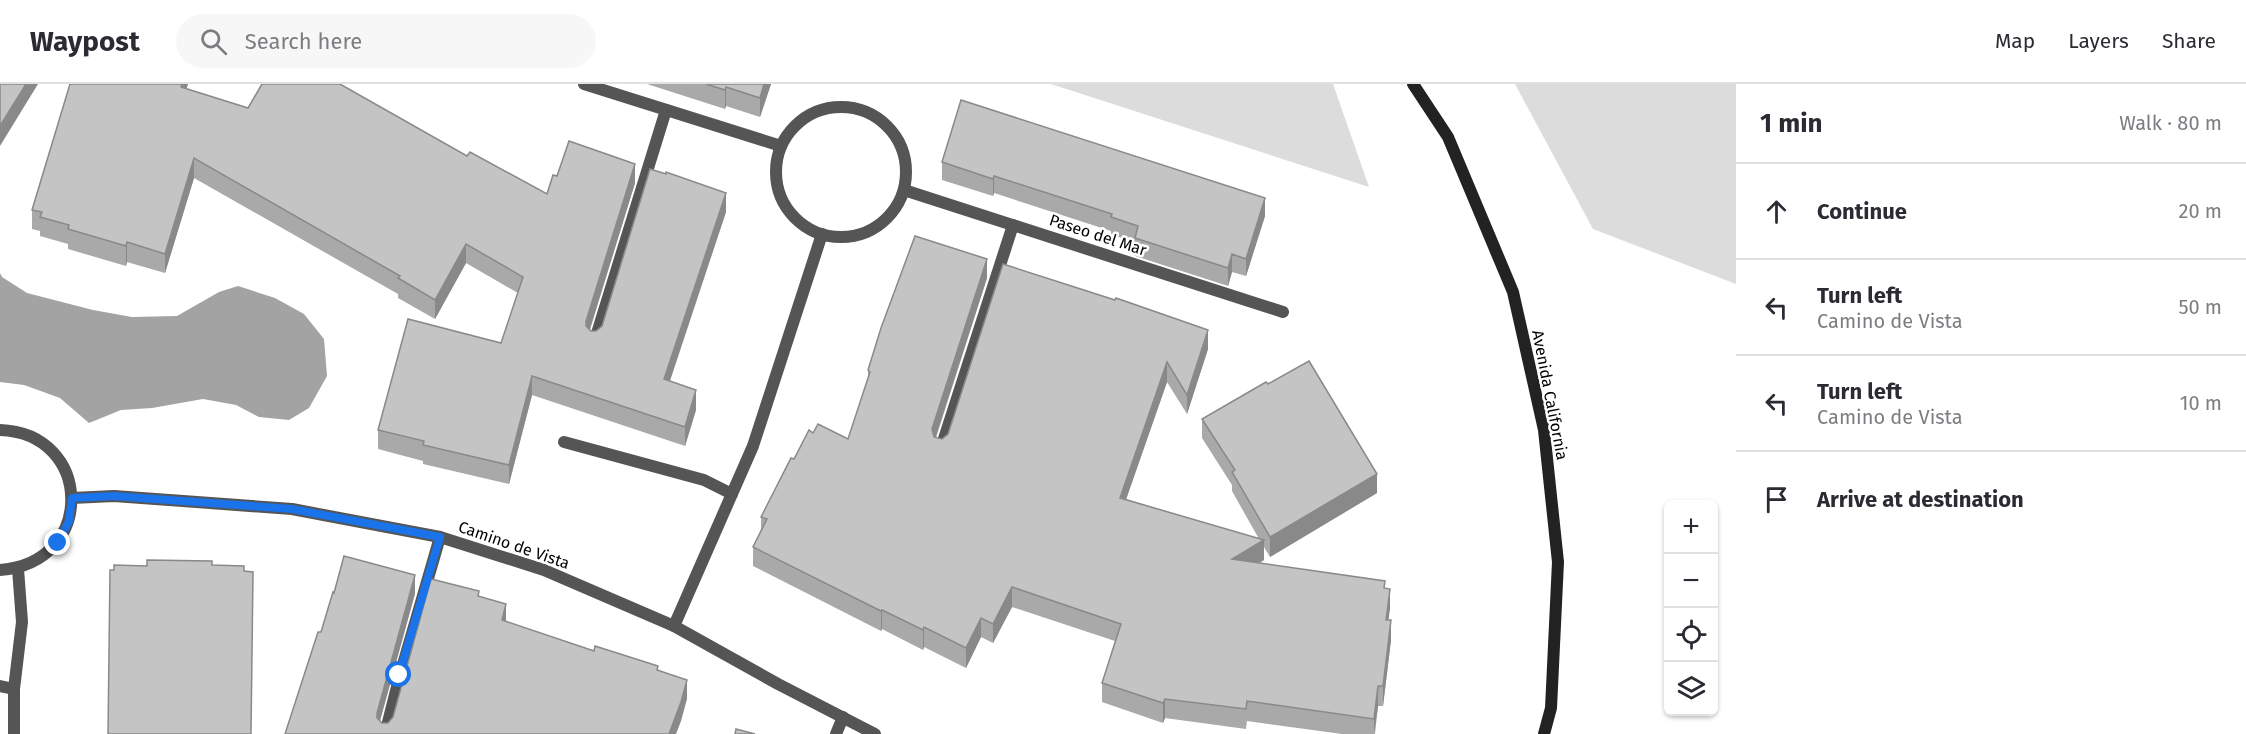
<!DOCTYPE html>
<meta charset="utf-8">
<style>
:root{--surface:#fff;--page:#f7f7f7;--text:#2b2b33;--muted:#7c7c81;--line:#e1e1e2}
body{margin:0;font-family:"Fira Sans",sans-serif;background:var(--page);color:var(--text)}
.controls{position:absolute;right:18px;bottom:18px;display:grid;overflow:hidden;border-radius:9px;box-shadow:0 2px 4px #0004}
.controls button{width:54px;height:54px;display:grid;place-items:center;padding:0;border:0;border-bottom:2px solid var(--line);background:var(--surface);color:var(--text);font:30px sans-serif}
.stop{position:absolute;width:18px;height:18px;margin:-14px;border:4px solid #1a73e8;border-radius:50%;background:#fff}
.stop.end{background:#1a73e8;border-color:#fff;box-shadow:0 2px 6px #0008}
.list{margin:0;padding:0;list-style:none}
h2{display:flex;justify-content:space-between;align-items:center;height:78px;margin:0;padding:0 24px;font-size:26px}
h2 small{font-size:20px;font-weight:400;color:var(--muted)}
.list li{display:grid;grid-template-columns:39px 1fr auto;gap:18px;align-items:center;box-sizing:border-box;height:96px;padding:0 24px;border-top:2px solid var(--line)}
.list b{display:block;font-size:22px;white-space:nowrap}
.list p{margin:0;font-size:20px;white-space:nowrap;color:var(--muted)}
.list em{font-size:20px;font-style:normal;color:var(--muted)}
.icon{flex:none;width:33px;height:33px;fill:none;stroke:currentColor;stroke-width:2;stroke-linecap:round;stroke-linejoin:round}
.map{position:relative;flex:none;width:1736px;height:650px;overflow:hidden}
header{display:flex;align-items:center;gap:36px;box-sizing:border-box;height:84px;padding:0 30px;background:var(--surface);border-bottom:2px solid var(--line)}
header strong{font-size:28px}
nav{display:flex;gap:33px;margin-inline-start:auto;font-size:21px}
.search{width:420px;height:54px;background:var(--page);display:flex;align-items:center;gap:15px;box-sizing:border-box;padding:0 21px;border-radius:33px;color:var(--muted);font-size:22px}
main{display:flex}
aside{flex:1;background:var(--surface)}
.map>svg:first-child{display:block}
.green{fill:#dcdcdc}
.water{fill:#a3a3a3}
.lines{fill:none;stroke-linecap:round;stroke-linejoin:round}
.lane{stroke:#555;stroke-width:12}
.street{stroke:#555;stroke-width:12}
.secondary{stroke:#222;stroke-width:12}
.wall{fill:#a9a9a9}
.shaded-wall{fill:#898989}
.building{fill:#c4c4c4;stroke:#898989;stroke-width:1.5}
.route{stroke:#1a73e8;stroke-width:8}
.labels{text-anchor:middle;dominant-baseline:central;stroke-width:5;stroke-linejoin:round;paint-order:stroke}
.street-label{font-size:16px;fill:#000;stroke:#fff}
</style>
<header>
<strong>Waypost</strong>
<div class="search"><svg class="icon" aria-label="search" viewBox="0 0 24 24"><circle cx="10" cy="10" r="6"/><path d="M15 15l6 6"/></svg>Search here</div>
<nav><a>Map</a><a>Layers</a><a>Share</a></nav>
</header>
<main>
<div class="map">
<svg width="1736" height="650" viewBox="0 0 1736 650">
<rect width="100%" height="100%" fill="#fff"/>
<g class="green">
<polygon points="1051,0 1333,0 1369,103"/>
<polygon points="1515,0 1736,0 1736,200 1593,145"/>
</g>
<polygon class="water" points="0,189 2,193 27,209 93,226 132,233 177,232 219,208 238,202 275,214 304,230 324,255 327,292 309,324 289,336 259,333 236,321 203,315 152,324 121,326 89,339 60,314 24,301 0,298"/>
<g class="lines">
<g class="lane">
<polyline points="584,0 781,62"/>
<circle cx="841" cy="88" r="65"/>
<polyline points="904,106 1283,228"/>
<polyline points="594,259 666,26"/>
<polyline points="564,358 704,396 732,410"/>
<polyline points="940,367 1013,141"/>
<polyline points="674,542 753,362 822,150"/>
<polyline points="0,602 14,605"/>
<polyline points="385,650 400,591 440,453"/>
<polyline points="836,650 843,633"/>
</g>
<g class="street">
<path d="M0,346C93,349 97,479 0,486"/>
<polyline points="72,414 114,412 292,425 440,453 544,486 674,542 778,600 875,650"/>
<polyline points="14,650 14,605 22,538 18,485"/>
</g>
<polyline class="secondary" points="1413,0 1448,53 1513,208 1544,346 1558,478 1551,624 1544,650"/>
</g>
<g class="wall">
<polygon points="188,0 186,5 248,24 467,72 547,110 557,92 635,99 590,246 591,247 596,247 726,128 669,297 696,326 685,362 532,311 509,400 423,380 423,377 378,365 378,346 501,259 518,209 466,179 435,235 398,214 398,210 194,94 165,189 127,178 126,182 68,165 68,160 40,152 40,147 32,145 32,126"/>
<polygon points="647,0 771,0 760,33 726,22 725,25"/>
<polygon points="942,78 1265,132 1246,192 1232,188 1228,202 1135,172 1135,159 1111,150 1111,147 994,109 993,112 942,96"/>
<polygon points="987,194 936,354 942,355 948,350 1208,265 1187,330 1167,298 1126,415 1259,455 1232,407 1232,401 1202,354 1202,335 1268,300 1377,409 1270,473 1264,463 1264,476 1259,479 1385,504 1390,524 1388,536 1391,556 1383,622 1378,622 1375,650 1342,650 1247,637 1246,645 1165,634 1163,639 1102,618 1102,599 1115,557 1012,523 993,559 981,553 966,584 924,563 923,566 882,545 881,547 753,482 753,463 761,446 761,433 794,375 813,349 848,355 868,295 868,286"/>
</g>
<g class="shaded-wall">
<polygon points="26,0 38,0 0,62 0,42"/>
<polygon points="182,0 188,0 181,23 181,3"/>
<polygon points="764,0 771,0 760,33 760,14"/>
<polygon points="726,3 726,22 725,25 725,6"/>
<polygon points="194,74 194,94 165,189 165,170"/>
<polygon points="635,80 635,99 586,257 586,237"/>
<polygon points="994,92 994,109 993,112 993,95"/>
<polygon points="726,109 726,128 664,315 664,295"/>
<polygon points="1265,114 1265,132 1246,192 1246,175"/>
<polygon points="127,158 127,178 126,182 126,162"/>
<polygon points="466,160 466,179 435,235 435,216"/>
<polygon points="1232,170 1232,188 1228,202 1228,184"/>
<polygon points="987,175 987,194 932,364 932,345"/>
<polygon points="1208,246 1208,265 1187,330 1187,311"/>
<polygon points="1167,278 1167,298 1120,433 1120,414"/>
<polygon points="532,292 532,311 509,400 509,381"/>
<polygon points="696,306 696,326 685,362 685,343"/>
<polygon points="1377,390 1377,409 1270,473 1270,453"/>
<polygon points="1264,456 1264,476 1232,495 1232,475"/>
<polygon points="415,491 415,510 377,648 377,629"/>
<polygon points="1012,503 1012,523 993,559 993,540"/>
<polygon points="1390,505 1390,524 1386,556 1386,536"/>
<polygon points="506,520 506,539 502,536"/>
<polygon points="882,526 882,545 881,547 881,527"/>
<polygon points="981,534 981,553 966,584 966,564"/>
<polygon points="1391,536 1391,556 1383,622 1383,602"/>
<polygon points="924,543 924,563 923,566 923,546"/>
<polygon points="687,596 687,615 681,637 676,650 669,650"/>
<polygon points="1378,602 1378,622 1374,650 1374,635"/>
<polygon points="1165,615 1165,634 1163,639 1163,619"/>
</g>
<g class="building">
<polygon points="0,0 26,0 0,42"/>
<polygon points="70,0 182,0 181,3 248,24 262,0 340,0 467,72 470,68 547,110 553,91 557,92 569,57 635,80 586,237 586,242 591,247 596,247 602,242 650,85 666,90 666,88 726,109 664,295 696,306 685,343 532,292 509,381 423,361 424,357 378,346 408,235 501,259 523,193 466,160 435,216 398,194 400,192 194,74 165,170 127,158 126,162 68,145 69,141 40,133 42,128 32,126"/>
<polygon points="706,0 764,0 760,14 726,3 725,6"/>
<polygon points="961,16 1265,114 1246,175 1232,170 1228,184 1135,154 1138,142 1111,133 1112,130 994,92 993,95 942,78"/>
<polygon points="915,152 987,175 932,345 934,353 942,355 948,350 1003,180 1115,216 1116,214 1208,246 1187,311 1167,278 1120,414 1264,456 1232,475 1385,497 1384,504 1390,505 1386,536 1391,536 1383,602 1378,602 1374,635 1247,617 1246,625 1165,615 1163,619 1102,599 1121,540 1012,503 993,540 981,534 966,564 924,543 923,546 882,526 881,527 753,463 767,435 761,433 791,374 794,375 809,346 813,349 818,340 848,355 870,288 868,286 881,244"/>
<polygon points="1309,277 1377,390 1270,453 1232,388 1235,386 1202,335 1266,298 1268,300"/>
<polygon points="344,472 415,491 377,629 377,634 382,639 388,639 393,633 431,495 479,507 478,512 506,520 502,536 594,567 595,562 658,582 657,586 687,596 681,618 669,650 285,650 318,548 321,548 333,508 334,509"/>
<polygon points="147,476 212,477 212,481 244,482 244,487 253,488 251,650 108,650 110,486 114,486 114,481 147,482"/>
<polygon points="736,645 755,650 735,650"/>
</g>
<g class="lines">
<polyline class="route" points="58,459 69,437 72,414 114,412 292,425 440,453 399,591"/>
</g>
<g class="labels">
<g class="street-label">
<text transform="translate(1098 151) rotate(18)">Paseo del Mar</text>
<text transform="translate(1550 311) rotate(79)">Avenida California</text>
<text transform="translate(514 461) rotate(19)">Camino de Vista</text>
</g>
</g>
</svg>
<div class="controls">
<button>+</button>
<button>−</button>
<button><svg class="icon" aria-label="locate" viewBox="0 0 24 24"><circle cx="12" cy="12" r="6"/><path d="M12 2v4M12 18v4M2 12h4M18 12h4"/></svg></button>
<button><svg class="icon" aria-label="layers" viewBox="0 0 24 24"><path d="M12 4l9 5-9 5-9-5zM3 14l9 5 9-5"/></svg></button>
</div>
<div class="stop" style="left:399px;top:591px"></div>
<div class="stop end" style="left:58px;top:459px"></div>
</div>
<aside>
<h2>1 min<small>Walk · 80 m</small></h2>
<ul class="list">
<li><svg class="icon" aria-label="ahead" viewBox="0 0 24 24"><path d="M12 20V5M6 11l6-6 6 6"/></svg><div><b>Continue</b></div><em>20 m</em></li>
<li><svg class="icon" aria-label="left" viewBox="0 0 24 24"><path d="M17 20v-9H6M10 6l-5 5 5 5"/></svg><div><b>Turn left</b><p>Camino de Vista</p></div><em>50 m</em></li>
<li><svg class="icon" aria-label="left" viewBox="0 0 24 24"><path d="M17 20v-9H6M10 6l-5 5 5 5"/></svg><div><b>Turn left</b><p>Camino de Vista</p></div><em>10 m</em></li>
<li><svg class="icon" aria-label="arrive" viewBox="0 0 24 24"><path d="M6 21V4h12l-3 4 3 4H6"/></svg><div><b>Arrive at destination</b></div></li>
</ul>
</aside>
</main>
